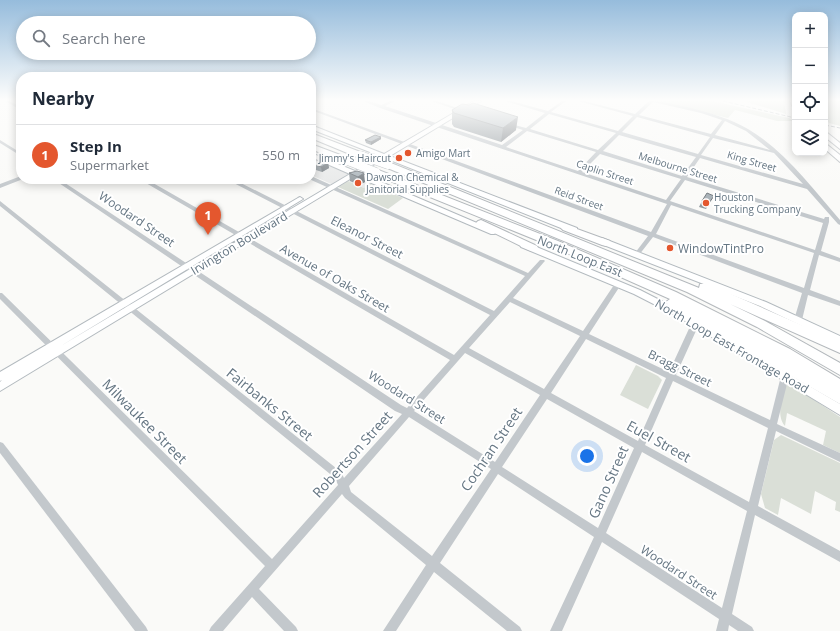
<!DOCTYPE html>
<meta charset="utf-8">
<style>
:root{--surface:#fff;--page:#f2f2f3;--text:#1f2937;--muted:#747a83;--line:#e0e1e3;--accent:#e4572e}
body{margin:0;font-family:"Open Sans",sans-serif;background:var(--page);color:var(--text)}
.controls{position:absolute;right:12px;top:12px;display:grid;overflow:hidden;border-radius:8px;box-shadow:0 2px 10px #0003}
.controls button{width:36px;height:36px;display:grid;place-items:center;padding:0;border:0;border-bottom:1px solid var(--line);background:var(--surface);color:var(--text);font:20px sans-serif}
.you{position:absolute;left:587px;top:456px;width:14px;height:14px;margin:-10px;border:3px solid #fff;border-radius:50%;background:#1a73e8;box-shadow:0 0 0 6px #1a73e833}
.badge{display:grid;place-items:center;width:26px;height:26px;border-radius:50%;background:var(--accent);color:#fff;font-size:13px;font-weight:700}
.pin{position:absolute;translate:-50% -33px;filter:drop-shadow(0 1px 2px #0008)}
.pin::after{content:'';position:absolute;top:21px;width:14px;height:12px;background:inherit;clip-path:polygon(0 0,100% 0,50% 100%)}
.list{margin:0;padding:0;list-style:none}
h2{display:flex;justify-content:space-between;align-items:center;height:52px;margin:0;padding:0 16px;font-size:17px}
h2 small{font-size:13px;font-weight:400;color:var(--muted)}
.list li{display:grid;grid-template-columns:26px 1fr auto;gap:12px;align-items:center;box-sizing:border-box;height:60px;padding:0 16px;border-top:1px solid var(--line)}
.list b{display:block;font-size:15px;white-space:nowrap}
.list p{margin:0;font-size:13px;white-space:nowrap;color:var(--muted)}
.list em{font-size:13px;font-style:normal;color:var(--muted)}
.icon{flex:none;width:22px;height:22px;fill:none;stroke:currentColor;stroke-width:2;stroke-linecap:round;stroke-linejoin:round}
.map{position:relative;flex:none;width:840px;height:631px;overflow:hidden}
.search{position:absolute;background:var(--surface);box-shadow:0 2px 10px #0003;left:16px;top:16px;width:300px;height:44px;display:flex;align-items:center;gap:10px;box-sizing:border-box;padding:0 14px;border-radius:22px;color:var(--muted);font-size:15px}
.panel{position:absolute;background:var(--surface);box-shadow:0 2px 10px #0003;left:16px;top:72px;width:300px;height:112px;border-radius:16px}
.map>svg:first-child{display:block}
.built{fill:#e8e9e9}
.green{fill:#dadfd7}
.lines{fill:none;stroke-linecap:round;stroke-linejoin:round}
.secondary-casing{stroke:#b3babf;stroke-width:2}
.motorway-casing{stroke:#b4b9bd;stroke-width:2}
.minor{fill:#c3c8cc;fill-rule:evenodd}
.secondary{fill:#fff;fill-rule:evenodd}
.motorway{fill:#fff;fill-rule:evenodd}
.rail{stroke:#a2aab0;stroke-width:1;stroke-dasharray:4 2;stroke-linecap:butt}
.motorway-bridge-casing{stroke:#b4b9bd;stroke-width:9;stroke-linecap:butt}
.motorway-bridge{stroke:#fff;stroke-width:8}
.wall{fill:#929a9f}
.shaded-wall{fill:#777d82}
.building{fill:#aab3b9;stroke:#777d82}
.poi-dot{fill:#e4572e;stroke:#fff;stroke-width:1.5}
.labels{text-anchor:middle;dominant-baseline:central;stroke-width:4;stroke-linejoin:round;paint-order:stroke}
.far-poi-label{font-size:10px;fill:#657683;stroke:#fff;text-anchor:start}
.far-street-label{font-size:10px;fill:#657683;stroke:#fff}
.street-label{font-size:12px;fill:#657683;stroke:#fff}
.poi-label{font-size:12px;fill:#657683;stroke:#fff;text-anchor:start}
.near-street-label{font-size:14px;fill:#657683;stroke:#fff}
</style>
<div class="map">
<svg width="840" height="631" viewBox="0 0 840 631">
<rect width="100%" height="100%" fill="#fafaf8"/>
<polygon class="built" points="318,160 372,182 364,188 348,181 338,187 311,175 311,163"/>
<g class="green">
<polygon points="657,101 712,101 789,118 794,121 777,121 735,110 728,118"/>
<polygon points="744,101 784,101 786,114"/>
<polygon points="825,101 840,101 840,126 829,123 825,117"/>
<polygon points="348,181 364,188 370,184 403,198 388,209 338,187"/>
<polygon points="636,365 658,376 662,380 648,409 620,395"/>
<path d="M788,385L793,386L840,417V453L823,445L826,431L787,413L785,426C776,415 782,400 785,387Z"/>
<polygon points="781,435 840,463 840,512 835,510 836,502 815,491 811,514 781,498 778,515 765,508 761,494 774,440"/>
</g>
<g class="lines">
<g class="secondary-casing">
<g id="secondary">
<polygon points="474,101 481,101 390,156 577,228 577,232 571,232 385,158 360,173 498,232 494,234 491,234 355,176 0,391 0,382 2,380 0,381 0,372 298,198 300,197 303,199 59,347 350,174 311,157 311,153 355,171 380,156 311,129 311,125 384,154"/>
<polygon points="596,238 602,238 766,302 840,336 840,344 760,306 596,242"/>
<polygon points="521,243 527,243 640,290 683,312 840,404 840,415 677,316 634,294 521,247 520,245"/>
</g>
</g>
<g class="motorway-casing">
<g id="motorway">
<polygon points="790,101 795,101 795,108 793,107"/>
<polygon points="825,131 840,143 840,149 825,137"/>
<polygon points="311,133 363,153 364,155 357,157 311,138"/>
<polygon points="825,143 840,155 840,162 825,149"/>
<polygon points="311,144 351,159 352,161 348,163 345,163 311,149"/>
<polygon points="385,163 391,163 699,288 700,284 708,284 840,342 840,353 730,304 765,321 840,363 840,375 757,327 687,292 385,167"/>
<polygon points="376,169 558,241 676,292 790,349 840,379 840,404 668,305 666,302 670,299 551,246 373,174 373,170"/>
<polygon points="481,220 537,246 538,248 533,251 529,250 478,225 476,223 478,221"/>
<polygon points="566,225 610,241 611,243 606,246 602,245 563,230 561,228 563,226"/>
</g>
</g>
<g class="minor">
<polygon points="5,101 10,101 21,107 21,110"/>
<path d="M363,101H369L381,105L390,101H395L385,106L502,145L523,130L507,125V123L526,128L545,113L505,101H511L548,111L562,101H566L551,112L618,131L633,116L578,101H584L635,114L649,101C663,101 677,105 691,108C711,113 731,119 748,129C785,151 812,188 840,220V225L838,224L807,189L700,158L687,177L824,219L825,217H829V222L821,251L840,258V262L819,255L810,290L840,301V306L808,295L802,320L798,323L796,322L794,320L802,293L653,237L639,255H635L634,254L635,253L648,236L311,110V108L651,232L667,204L380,108ZM653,102L701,113L722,120L711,134L639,115ZM549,114L616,133L598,150L530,129ZM637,117L710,137L698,154L622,132ZM725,121L746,131L770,150L715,135ZM527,131L596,152L578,171L506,147ZM619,135L696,157L682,176L603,151ZM713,138L774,153L803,184L701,155ZM600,154L681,179L666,200L582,172ZM685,180L823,223L815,250L670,201ZM671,205L814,253L804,288L656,234Z"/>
<polygon points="431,101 437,101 466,111 463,112"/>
<polygon points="0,140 21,153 21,156 0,143"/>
<polygon points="21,176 21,179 23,179 0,188 0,184"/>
<path d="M311,176L528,273L540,260H544L545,261L544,262L513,298L583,331L616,282H620L621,284L620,286L589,334L669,372L693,320H699L700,322L676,375L770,420L781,376L782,374L785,373L788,374L789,376L777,424L840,453V462L776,431L758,506L840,551V562L755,515L732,614L752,627L754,631H738L729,625L728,631H716L719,619L602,542L562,631H550L594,537L498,474L440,563L520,627L522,631H507L434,572L396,631H383L426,565L345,498L342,494L259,589L296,627L298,631H284L252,597L223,631H209L211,627L265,566L0,299V293H2L272,559L338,485L335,478L0,206V201L341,472L344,478L402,414L395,411L53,179H59L401,405L407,408L450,360L139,179H146L454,355L490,315L226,179H233L494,311L525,276L309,179H311ZM510,302L580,336L544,389L469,348ZM586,339L666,378L638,441L551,393ZM465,353L540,395L495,462L414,411ZM673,381L768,428L749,502L645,445ZM547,399L634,448L598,528L502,467ZM409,417L491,469L432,556L351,492L349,486ZM642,452L747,511L722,608L606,533Z"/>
<polygon points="0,442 3,443 146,627 148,631 135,631 0,453"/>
</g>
<use href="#secondary" class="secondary"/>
<use href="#motorway" class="motorway"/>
<g class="rail">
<polyline points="723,101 795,118"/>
<polyline points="825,125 840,128"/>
</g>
<g class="motorway-bridge-casing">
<g id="motorway-bridge">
<polyline points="360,155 388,165"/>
<polyline points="348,161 376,172"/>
</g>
</g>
<use href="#motorway-bridge" class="motorway-bridge"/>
</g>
<g class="wall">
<polygon points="452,110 516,130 501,142 454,127 452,124"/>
<polygon points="381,137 381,139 371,145 366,143 365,140"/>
<polygon points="328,163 329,168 322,172 316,170 315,164"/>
<polygon points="357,171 365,182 359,185 350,181 349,173"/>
<polygon points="702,201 711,201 706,209 699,207"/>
</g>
<g class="shaded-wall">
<polygon points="518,117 516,130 501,142 503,128"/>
<polygon points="381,137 381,139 371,145 371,142"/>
<polygon points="328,163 329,168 322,172 321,167"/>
<polygon points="364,173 365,182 359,185 358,177"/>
</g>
<g class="building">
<polygon points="473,103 518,117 503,128 454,113 452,110 462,104 469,105"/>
<polygon points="375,135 381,137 371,142 365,140"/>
<polygon points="322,160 328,163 321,167 315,164"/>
<polygon points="357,171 364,173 358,177 349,173"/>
<polygon points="707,193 714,196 709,203 702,201"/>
</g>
<linearGradient id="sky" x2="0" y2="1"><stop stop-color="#96bcdc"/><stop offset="0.53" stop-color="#fdfdfc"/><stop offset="1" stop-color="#fdfdfc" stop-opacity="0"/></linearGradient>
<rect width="840" height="189" fill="url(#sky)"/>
<g class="poi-dot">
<circle cx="408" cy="153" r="4"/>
<circle cx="399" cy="158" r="4"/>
<circle cx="358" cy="183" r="4"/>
<circle cx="706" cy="203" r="4"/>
<circle cx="670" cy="248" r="4"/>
</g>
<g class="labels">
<g class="far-poi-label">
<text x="416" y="153">Amigo Mart</text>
<text x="391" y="158" text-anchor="end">Jimmy's Haircut</text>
<text x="366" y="177">Dawson Chemical &amp;<tspan x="366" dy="12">Janitorial Supplies</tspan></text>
<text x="714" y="197">Houston<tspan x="714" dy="12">Trucking Company</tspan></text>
</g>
<g class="far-street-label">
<text transform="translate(752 161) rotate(16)">King Street</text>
<text transform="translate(678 167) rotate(17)">Melbourne Street</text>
<text transform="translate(605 172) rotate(18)">Caplin Street</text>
<text transform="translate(579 198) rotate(20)">Reid Street</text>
</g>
<g class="street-label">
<text transform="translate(137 219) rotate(34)">Woodard Street</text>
<text transform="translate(367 237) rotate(27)">Eleanor Street</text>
<text transform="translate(239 243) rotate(-31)">Irvington Boulevard</text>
<text transform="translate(580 256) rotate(22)">North Loop East</text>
<text transform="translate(335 278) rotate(30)">Avenue of Oaks Street</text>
<text transform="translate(732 346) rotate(30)">North Loop East Frontage Road</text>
<text transform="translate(680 368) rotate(26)">Bragg Street</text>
<text transform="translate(407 397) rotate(32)">Woodard Street</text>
<text transform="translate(679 572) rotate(33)">Woodard Street</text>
</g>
<g class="poi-label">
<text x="678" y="248">WindowTintPro</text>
</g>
<g class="near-street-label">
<text transform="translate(270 404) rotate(39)">Fairbanks Street</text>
<text transform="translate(145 421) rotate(45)">Milwaukee Street</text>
<text transform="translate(659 441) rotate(29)">Euel Street</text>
<text transform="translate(491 449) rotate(-56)">Cochran Street</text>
<text transform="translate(352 454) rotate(-48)">Robertson Street</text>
<text transform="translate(608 482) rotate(-66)">Gano Street</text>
</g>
</g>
</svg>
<div class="controls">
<button>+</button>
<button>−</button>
<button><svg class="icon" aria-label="locate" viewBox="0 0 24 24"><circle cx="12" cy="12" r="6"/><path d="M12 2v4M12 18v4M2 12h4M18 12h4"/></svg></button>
<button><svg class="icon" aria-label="layers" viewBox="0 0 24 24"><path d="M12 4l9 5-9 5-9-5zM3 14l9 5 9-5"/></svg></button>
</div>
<div class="you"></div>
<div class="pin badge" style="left:208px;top:235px">1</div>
<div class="search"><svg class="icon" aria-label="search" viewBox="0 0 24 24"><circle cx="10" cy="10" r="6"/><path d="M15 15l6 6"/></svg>Search here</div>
<section class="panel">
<h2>Nearby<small></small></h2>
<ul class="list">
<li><span class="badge">1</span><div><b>Step In</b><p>Supermarket</p></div><em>550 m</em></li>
</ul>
</section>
</div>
